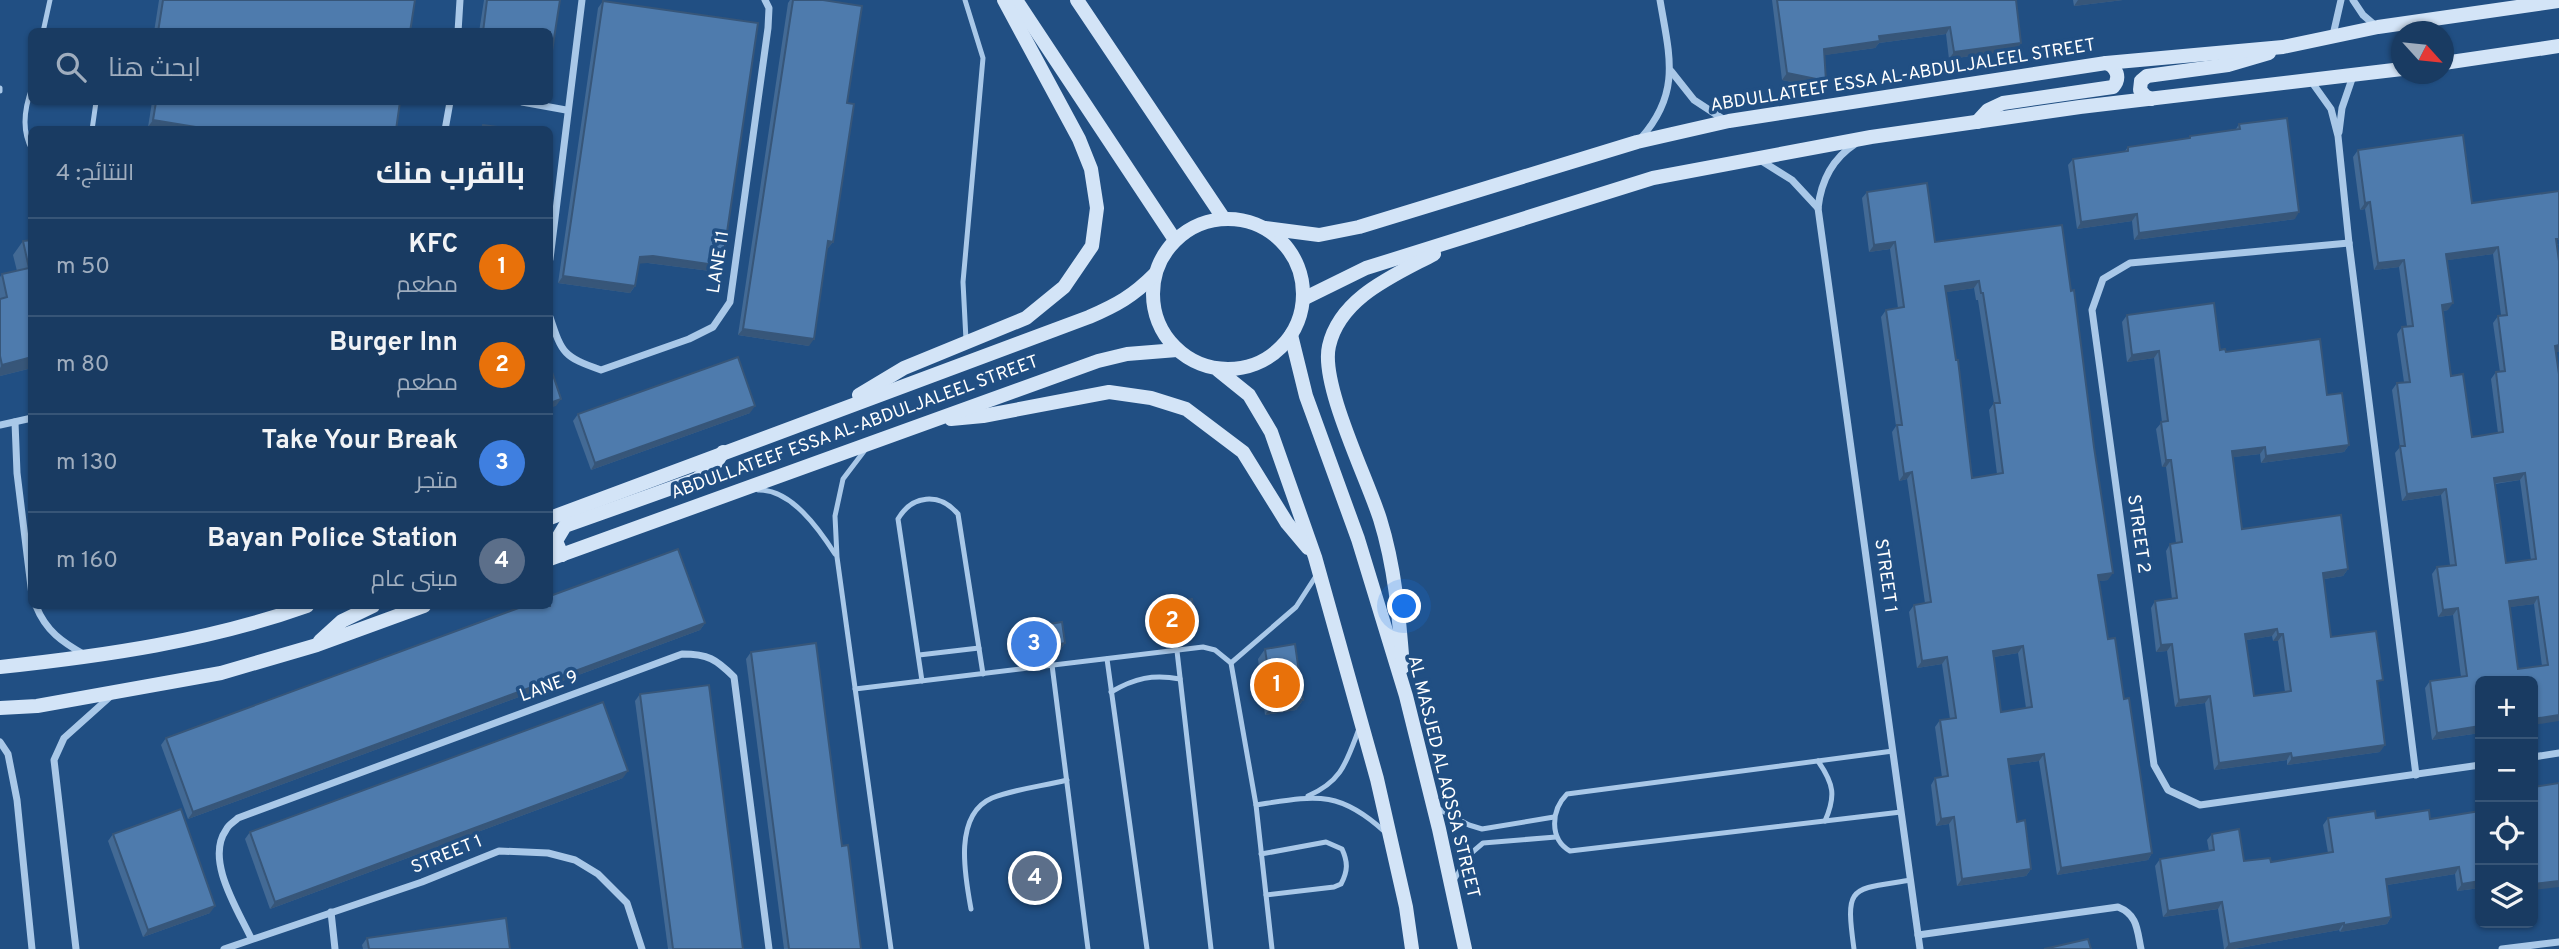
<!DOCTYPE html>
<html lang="ar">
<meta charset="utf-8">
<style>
:root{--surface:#193b62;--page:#224268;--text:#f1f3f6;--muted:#9fadbe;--line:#375577;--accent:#f5c86b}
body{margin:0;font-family:Overpass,Cairo,sans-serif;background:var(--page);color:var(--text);direction:rtl}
.controls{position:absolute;right:21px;bottom:21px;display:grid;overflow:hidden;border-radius:10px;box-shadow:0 2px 5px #0004}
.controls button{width:63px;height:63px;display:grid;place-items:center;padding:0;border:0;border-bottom:2px solid var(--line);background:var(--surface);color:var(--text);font:35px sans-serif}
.compass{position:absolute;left:2391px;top:21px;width:63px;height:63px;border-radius:50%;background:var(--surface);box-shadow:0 2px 5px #0004;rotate:117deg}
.you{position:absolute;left:1405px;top:607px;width:24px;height:24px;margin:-18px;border:5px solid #fff;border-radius:50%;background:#1a73e8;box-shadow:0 0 0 10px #1a73e833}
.badge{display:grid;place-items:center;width:46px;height:46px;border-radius:50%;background:var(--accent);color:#fff;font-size:23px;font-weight:700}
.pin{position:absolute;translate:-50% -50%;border:4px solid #fff;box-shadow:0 2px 7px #0006}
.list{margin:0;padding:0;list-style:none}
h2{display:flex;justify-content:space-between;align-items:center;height:91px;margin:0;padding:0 28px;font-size:30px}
h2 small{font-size:23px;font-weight:400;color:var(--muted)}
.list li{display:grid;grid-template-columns:46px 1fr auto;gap:21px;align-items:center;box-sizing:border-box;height:98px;padding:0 28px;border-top:2px solid var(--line)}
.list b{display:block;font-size:26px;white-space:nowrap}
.list p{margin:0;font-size:23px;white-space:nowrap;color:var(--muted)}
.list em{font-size:23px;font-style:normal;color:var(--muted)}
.icon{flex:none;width:38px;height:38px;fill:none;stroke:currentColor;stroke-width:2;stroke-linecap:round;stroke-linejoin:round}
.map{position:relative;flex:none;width:2559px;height:949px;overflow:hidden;direction:ltr}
.search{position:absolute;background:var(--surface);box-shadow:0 2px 5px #0004;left:28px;top:28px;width:525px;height:77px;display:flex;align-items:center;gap:18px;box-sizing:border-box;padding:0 24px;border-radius:10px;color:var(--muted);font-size:26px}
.panel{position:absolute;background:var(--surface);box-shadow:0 2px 5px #0004;left:28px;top:126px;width:525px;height:483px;border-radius:10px;direction:rtl}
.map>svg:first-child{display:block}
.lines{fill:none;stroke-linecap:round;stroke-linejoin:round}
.lane{stroke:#a9c8e8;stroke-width:5}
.street{stroke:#a9c8e8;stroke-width:7}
.secondary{stroke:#d3e4f7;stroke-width:14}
.wall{fill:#436a95;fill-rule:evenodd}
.shaded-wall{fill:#375679}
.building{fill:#4e7bad;stroke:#375679;stroke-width:2;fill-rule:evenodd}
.labels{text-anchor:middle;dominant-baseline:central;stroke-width:7;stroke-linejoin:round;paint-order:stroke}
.street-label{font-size:18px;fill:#fff;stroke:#214f83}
</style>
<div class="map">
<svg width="2559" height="949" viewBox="0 0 2559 949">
<rect width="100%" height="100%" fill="#214f83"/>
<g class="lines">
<g class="lane">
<polyline points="965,0 983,58 963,282 966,340"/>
<polyline points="43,32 50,0"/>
<path d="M32,88C24,109 21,130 32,150"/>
<polyline points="0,91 0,88"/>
<polyline points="92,130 96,102"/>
<polyline points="865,450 843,479 835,516 837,557 891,949"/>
<path d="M758,490C791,489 819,529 835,554"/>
<polyline points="1177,651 1211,949"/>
<polyline points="919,655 979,648"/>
<polyline points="1107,659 1147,949"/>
<polyline points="1231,663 1296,607 1316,576"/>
<polyline points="1052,665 1088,949"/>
<path d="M922,681L898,519C912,495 939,492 958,514L983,674"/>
<polyline points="855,689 1203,647 1215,650 1231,663 1256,805 1272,949"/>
<path d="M1111,692C1135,678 1153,674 1180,679"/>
<path d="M1893,751L1567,794C1551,810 1549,839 1570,851L1901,812"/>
<path d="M1818,761C1834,784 1836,796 1825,821"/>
<path d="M1308,796C1342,781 1346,763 1359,729"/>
<path d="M1256,805C1315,796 1338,789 1385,832"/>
<polyline points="1437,808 1469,825 1482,829 1554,817"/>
<path d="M1261,854L1326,842L1342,849C1348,862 1348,871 1341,884L1334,887L1266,895"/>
<polyline points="1453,882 1469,855 1483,843 1556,837"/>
<path d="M971,909C965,876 953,815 992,798C1015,789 1043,786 1067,780"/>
<path d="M1854,949C1845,884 1850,890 1911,880"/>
</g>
<g class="street">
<polyline points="2353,0 2363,15 2377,27"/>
<polyline points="458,32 460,0"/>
<polyline points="2333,35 2341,0"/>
<polyline points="1671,71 1694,100 1723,119"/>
<polyline points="2311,81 2331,109 2338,136 2349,243 2416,775"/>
<polyline points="522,102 566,110"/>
<polyline points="445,130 450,102"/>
<polyline points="2339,132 2342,108 2353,76"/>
<path d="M1641,138C1682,92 1669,54 1660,0"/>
<path d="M1855,144C1832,159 1821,181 1818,208L1920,949"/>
<polyline points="1760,160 1792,180 1818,208"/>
<polyline points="2349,243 2130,263 2103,279 2092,310 2154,765 2168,790 2200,805 2480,765"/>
<polyline points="550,259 582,0"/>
<path d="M550,317C562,354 564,357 601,370L689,339L713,327L730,302L768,28L769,8L765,0"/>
<polyline points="15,422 17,473 32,595"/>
<polyline points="0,425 32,418"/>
<path d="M36,606C46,631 62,642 85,655"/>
<polyline points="0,742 8,754 17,800 32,949"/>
<polyline points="2533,757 2559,753"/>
<polyline points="331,912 335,949"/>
<path d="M1918,935L2118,907C2138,915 2137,930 2141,949"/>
<path d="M251,938C238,910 205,860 226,830C228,825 234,822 238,818L682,654C708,654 716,659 734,677L769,949"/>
<polyline points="76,949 54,760 64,738 112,695"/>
<polyline points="224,949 422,882 499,851 548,853 575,860 598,874 627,903 642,949"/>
<polyline points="2502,949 2559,942"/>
</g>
<g class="secondary">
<polyline points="1016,0 1175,240"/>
<polyline points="1077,0 1224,219"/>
<polyline points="2444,63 2559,46"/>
<polyline points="2151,99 2145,96 2140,90 2141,81 2147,76 2228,65 2269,53"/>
<path d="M1977,122L1988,110L2003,103L2113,87C2121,78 2117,67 2106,63"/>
<circle cx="1228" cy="294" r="75"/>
<polyline points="1265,228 1319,235 1359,227 1637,142 1729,121 2106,63 2283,47 2378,27 2559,1"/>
<polyline points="1303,299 1366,268 1653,178 1871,137 2080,107 2402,69"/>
<polyline points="1291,335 1306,396 1358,539 1406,696 1439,829 1465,949"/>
<polyline points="1218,370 1249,395 1271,432 1315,557 1377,779 1406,907 1412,949"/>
<polyline points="859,395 904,368 1026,318 1064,287 1092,246 1097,208 1091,169 1079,139 1004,0"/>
<polyline points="951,419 983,416 1109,392 1151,398 1186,409 1243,452 1287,523 1308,548"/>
<path d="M550,518L1089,317C1117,305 1133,296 1155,274"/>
<polyline points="562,555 556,541 565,526 697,479 716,463 723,452"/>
<polyline points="550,559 1098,361 1127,354 1177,350"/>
<polyline points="320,641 342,621 373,606"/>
<path d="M0,667C103,656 209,641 307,606"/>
<path d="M1403,667C1399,616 1395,567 1380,519C1367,478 1320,384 1329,346C1340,297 1395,275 1434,254"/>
<polyline points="0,708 37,706 221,673 317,645 424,606"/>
</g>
</g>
<g class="wall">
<polygon points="159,0 415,0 410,32 154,32"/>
<polygon points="484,0 560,0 550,32 479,32"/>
<polygon points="790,0 793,0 847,103 833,242 828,248 827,248 809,346 738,335 788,3"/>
<polygon points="1772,0 2016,0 2021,43 2016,50 1949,59 1946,34 1879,43 1875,48 1824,55 1821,88 1782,80"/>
<polygon points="2073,0 2123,0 2074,6"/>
<polygon points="603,1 718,272 648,263 639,263 635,286 630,293 558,283 598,8"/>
<polygon points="152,102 400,102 148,127"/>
<polygon points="2239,124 2295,219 2134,240 2132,221 2077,229 2068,165 2073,159 2125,151 2128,147 2188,139 2190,136 2236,129"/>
<path d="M2358,150L2472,203L2559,245H2557L2559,261V352H2556L2559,721L2480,681V733L2432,740L2425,688L2430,681L2461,677L2453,615L2438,617L2432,574L2437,567L2450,565L2441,495L2402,501L2395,453L2400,447L2392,390L2397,383L2404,382L2397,334L2402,327L2407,326L2399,267L2374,270L2365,209L2360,210L2353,157ZM2493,254L2501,315L2498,316L2493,323L2500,372H2496L2491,379L2498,433L2472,437L2451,376L2443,311L2448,310L2447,260ZM2520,480L2531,560L2506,563L2495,484ZM2534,604L2542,666L2518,669L2509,607Z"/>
<path d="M1867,192L1935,242L2062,225L2108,580L2099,581L2108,639L2124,699L2152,853L2148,860L2057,875L2039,761L2009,765L2017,822L2031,869L2026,876L1957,886L1949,824L1936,826L1931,785L1935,778L1942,777L1935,727L1940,720L1950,719L1942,664L1917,668L1909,612L1914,605L1925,603L1907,479L1899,481L1892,432L1896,426L1881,317L1886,310L1898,308L1890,249L1869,252L1862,198ZM1974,288L1976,300H1978L1994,403L1989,410L1997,474L1972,478L1946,292ZM2018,653L2026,708L2001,712L1994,657Z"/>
<polygon points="32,240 32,368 0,376 0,277 2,274 17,271 13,255 23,241"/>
<path d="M2127,315L2226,352L2327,395L2349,445L2344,452L2261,463L2260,454L2233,457L2242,529L2348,569L2343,576L2324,579L2331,637L2378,687L2380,752L2287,765V760L2214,770L2205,703L2175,707L2167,651L2156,652L2151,608L2155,601L2172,599L2166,551L2170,544L2176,543L2166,467H2162L2156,429L2162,422L2154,358L2127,362L2122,322ZM2272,636L2273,641H2278L2285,692L2254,696L2246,640Z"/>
<polygon points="750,413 591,470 573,421 578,414"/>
<polygon points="1158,606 1196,623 1191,630 1156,636 1154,613"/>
<polygon points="705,623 700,630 188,819 161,745 166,738"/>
<polygon points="1013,630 1065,643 1060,650 1012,660 1008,637"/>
<polygon points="1265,649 1303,700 1296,710 1265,715 1258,659"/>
<polygon points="751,652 842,846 861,949 784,949 746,659"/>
<polygon points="640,694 743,949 668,949 635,701"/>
<polygon points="623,778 270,909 245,839 250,832"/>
<polygon points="2480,811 2480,888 2457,891 2455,874 2387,885 2391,917 2387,924 2340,932 2339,930 2234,949 2224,949 2218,909 2163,917 2155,866 2160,859 2209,851 2207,840 2212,834 2244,861 2271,862 2328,853 2323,825 2328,818 2430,819"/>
<polygon points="113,834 210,913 143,937 108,841"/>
<polygon points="367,938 510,949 363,949 362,945"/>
</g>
<g class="shaded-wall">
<polygon points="2078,0 2123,0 2074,6"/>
<polygon points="1950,27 1946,34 1879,43 1875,48 1819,56 1824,49 1879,36"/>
<polygon points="2021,43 2016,50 1949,59 1954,52"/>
<polygon points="1787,73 1826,81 1821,88 1782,80"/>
<polygon points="153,120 214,130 162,130 148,127"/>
<polygon points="2370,202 2365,209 2360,210 2365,203"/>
<polygon points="2299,212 2295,219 2134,240 2139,233"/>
<polygon points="2137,214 2132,221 2077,229 2081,222"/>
<polygon points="828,241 833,242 828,248 823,248"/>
<polygon points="1895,242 1890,249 1869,252 1874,245"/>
<polygon points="2498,247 2493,254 2442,261 2446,254"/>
<polygon points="653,256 722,266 718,272 648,263 635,264 640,257"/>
<polygon points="2404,260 2399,267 2374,270 2378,263"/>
<polygon points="563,276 635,286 630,293 558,283"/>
<polygon points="1979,281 1974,288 1941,293 1945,286"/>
<polygon points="2453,303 2448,310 2437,312 2442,305"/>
<polygon points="743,329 814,339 809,346 738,335"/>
<polygon points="2559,345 2559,352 2550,353 2555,346"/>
<polygon points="2159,351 2154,358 2127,362 2132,355"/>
<polygon points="32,357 32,368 0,376 0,368 2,365"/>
<polygon points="561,399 556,406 550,408 550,403"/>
<polygon points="755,406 750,413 591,470 595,463"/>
<polygon points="2349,445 2344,452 2261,463 2266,456"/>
<polygon points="2265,447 2260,454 2227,458 2232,451"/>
<polygon points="2166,460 2171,460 2166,467 2162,467"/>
<polygon points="1912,472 1907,479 1899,481 1904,474"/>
<polygon points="2525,473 2520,480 2489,484 2494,478"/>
<polygon points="2446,489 2441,495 2402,501 2407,494"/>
<polygon points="2348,569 2343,576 2318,580 2323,573"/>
<polygon points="2113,573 2108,580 2093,582 2098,575"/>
<polygon points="2538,597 2534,604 2504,608 2509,601"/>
<polygon points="2458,608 2453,615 2438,617 2443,610"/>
<polygon points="705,623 700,630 188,819 193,812"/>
<polygon points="1196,623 1191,630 1156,636 1161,629"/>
<polygon points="2277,629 2272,636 2240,641 2245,634"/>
<polygon points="2278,634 2283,634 2278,641 2273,641"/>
<polygon points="1065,643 1060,650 1012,660 1017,653"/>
<polygon points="2172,644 2167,651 2156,652 2161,645"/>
<polygon points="2023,646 2018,653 1988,658 1993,651"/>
<polygon points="1947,657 1942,664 1917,668 1922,661"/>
<polygon points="2210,696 2205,703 2175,707 2179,700"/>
<polygon points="1303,700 1296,710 1265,715 1273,704"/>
<polygon points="2559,715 2559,721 2533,725 2533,719"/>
<polygon points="2480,726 2480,733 2432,740 2437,733"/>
<polygon points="2385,745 2380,752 2287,765 2292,758"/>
<polygon points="2291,753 2287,760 2214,770 2219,763"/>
<polygon points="2044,754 2039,761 2004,766 2008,759"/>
<polygon points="628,771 623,778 270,909 275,902"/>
<polygon points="1954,817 1949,824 1936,826 1941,819"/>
<polygon points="2152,853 2148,860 2057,875 2061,868"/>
<polygon points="2459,867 2455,874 2381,886 2386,879"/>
<polygon points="2031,869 2026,876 1957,886 1962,879"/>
<polygon points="2480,881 2480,888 2457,891 2462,884"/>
<polygon points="2559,881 2559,887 2533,890 2533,884"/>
<polygon points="2222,902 2218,909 2163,917 2168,911"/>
<polygon points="215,906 210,913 143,937 148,930"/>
<polygon points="2391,917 2387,924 2340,932 2344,925"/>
<polygon points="2344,923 2339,930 2234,949 2225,949 2229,944"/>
</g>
<g class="building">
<polygon points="163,0 415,0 410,32 158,32"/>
<polygon points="487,0 560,0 550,64 550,32 483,32"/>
<polygon points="793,0 823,0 862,6 847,103 854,104 833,242 828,241 814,339 743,329"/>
<polygon points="1777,0 2016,0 2021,43 1954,52 1950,27 1879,36 1880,41 1824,49 1826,81 1787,73"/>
<polygon points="603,1 758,23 722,266 653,256 640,257 635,286 563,276"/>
<polygon points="156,102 400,102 396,130 214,130 153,120"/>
<polygon points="2287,118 2299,212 2139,233 2137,214 2081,222 2073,159 2128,151 2128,147 2190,138 2190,136 2240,129 2239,124"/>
<polygon points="483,125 520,130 482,130"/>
<path d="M2463,135L2472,203L2559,191V239H2556L2559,261V345L2555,346L2559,374V715L2533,719V681H2480V726L2437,733L2430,681L2467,676L2458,608L2443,610L2437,567L2456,565L2446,489L2407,494L2400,446H2405L2397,383L2410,382L2402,327L2413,326L2404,260L2378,263L2370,202L2365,203L2358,150ZM2498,247L2507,315L2498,316L2505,371L2496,372L2503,432L2472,437L2463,374L2451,376L2442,305L2453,303L2446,254ZM2525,473L2536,559L2506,563L2494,478ZM2538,597L2548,665L2518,669L2509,601Z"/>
<path d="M1927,183L1935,242L2062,225L2071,291L2074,290L2094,447L2113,573L2098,575L2108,639L2115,638L2124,699L2129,698L2152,853L2061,868L2044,754L2008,759L2017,822L2025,820L2031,869L1962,879L1954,817L1941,819L1935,778L1948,776L1940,720L1956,718L1947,657L1922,661L1914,605L1931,602L1912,472L1904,474L1897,425H1902L1886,310L1904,307L1895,242L1874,245L1867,192ZM1979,281L1981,293H1983L2000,403H1994L2003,473L1972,478L1958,360H1956L1945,286ZM2023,646L2032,707L2001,712L1993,651Z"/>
<polygon points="32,240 32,357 2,365 0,356 0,299 7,297 2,274 29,268 23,241"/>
<path d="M2214,303L2220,350L2225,349L2226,352L2320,339L2327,395L2342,393L2349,445L2266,456L2265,447L2232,451L2242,529L2341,515L2348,569L2323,573L2331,637L2376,631L2383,680L2377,681L2385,745L2292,758L2291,753L2219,763L2210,696L2179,700L2172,644L2161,645L2155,601L2177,598L2170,544L2182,542L2171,460H2166L2161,422L2168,421L2159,351L2132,355L2127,315ZM2277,629L2278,634H2283L2291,691L2254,696L2245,634Z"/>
<polygon points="738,357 755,406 595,463 578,414"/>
<polygon points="550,366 561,399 550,403"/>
<polygon points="678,549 705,623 193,812 166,738 524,606 550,606 550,596"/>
<polygon points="1192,599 1196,623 1161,629 1158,606"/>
<polygon points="1062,622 1065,643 1017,653 1013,630"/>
<polygon points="816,643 842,846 848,845 861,949 789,949 751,652"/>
<polygon points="1295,644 1303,700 1273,704 1265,649"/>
<polygon points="709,685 743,949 673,949 640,694"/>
<polygon points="603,702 628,771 275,902 250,832"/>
<polygon points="2559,783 2559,881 2533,884 2533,787"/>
<polygon points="181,809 215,906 148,930 113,834"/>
<polygon points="2429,810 2430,819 2480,811 2480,881 2462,884 2459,867 2386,879 2391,917 2344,925 2344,923 2229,944 2222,902 2168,911 2160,859 2214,850 2212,834 2239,829 2244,861 2270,858 2271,862 2333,852 2328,818 2375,811 2376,818"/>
<polygon points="506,918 510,949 369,949 367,938"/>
<polygon points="2088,939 2091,949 2044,949"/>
</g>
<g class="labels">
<g class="street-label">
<text transform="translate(1903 76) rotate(-9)">ABDULLATEEF ESSA AL-ABDULJALEEL STREET</text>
<text transform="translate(719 262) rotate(-81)">LANE 11</text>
<text transform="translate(855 428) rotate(-20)">ABDULLATEEF ESSA AL-ABDULJALEEL STREET</text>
<text transform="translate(2138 534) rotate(82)">STREET 2</text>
<text transform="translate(1885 576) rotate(82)">STREET 1</text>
<text transform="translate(549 687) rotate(-20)">LANE 9</text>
<text transform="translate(1443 777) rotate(76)">AL MASJED AL AQSSA STREET</text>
<text transform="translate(447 855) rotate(-22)">STREET 1</text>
</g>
</g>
</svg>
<div class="controls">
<button>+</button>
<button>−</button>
<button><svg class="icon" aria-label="locate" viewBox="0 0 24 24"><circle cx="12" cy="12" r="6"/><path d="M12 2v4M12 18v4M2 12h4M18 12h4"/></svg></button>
<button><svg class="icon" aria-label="layers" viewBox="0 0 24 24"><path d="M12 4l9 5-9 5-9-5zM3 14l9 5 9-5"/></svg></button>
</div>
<svg class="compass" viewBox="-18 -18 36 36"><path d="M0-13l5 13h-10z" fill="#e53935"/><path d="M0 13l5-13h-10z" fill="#9fadbe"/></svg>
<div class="you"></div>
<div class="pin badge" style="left:1277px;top:685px;background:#e8710a">1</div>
<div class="pin badge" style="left:1172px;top:621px;background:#e8710a">2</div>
<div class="pin badge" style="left:1034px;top:644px;background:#3f7fe0">3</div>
<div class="pin badge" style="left:1035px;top:878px;background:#5c6f8a">4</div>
<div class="search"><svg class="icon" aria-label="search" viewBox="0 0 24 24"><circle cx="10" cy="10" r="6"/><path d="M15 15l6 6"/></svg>ابحث هنا</div>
<section class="panel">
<h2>بالقرب منك<small>النتائج: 4</small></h2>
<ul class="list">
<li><span class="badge" style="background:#e8710a">1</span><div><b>KFC</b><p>مطعم</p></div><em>50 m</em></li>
<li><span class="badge" style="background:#e8710a">2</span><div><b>Burger Inn</b><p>مطعم</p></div><em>80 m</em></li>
<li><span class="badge" style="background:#3f7fe0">3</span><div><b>Take Your Break</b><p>متجر</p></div><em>130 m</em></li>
<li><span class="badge" style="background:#5c6f8a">4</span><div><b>Bayan Police Station</b><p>مبنى عام</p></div><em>160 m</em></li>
</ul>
</section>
</div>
